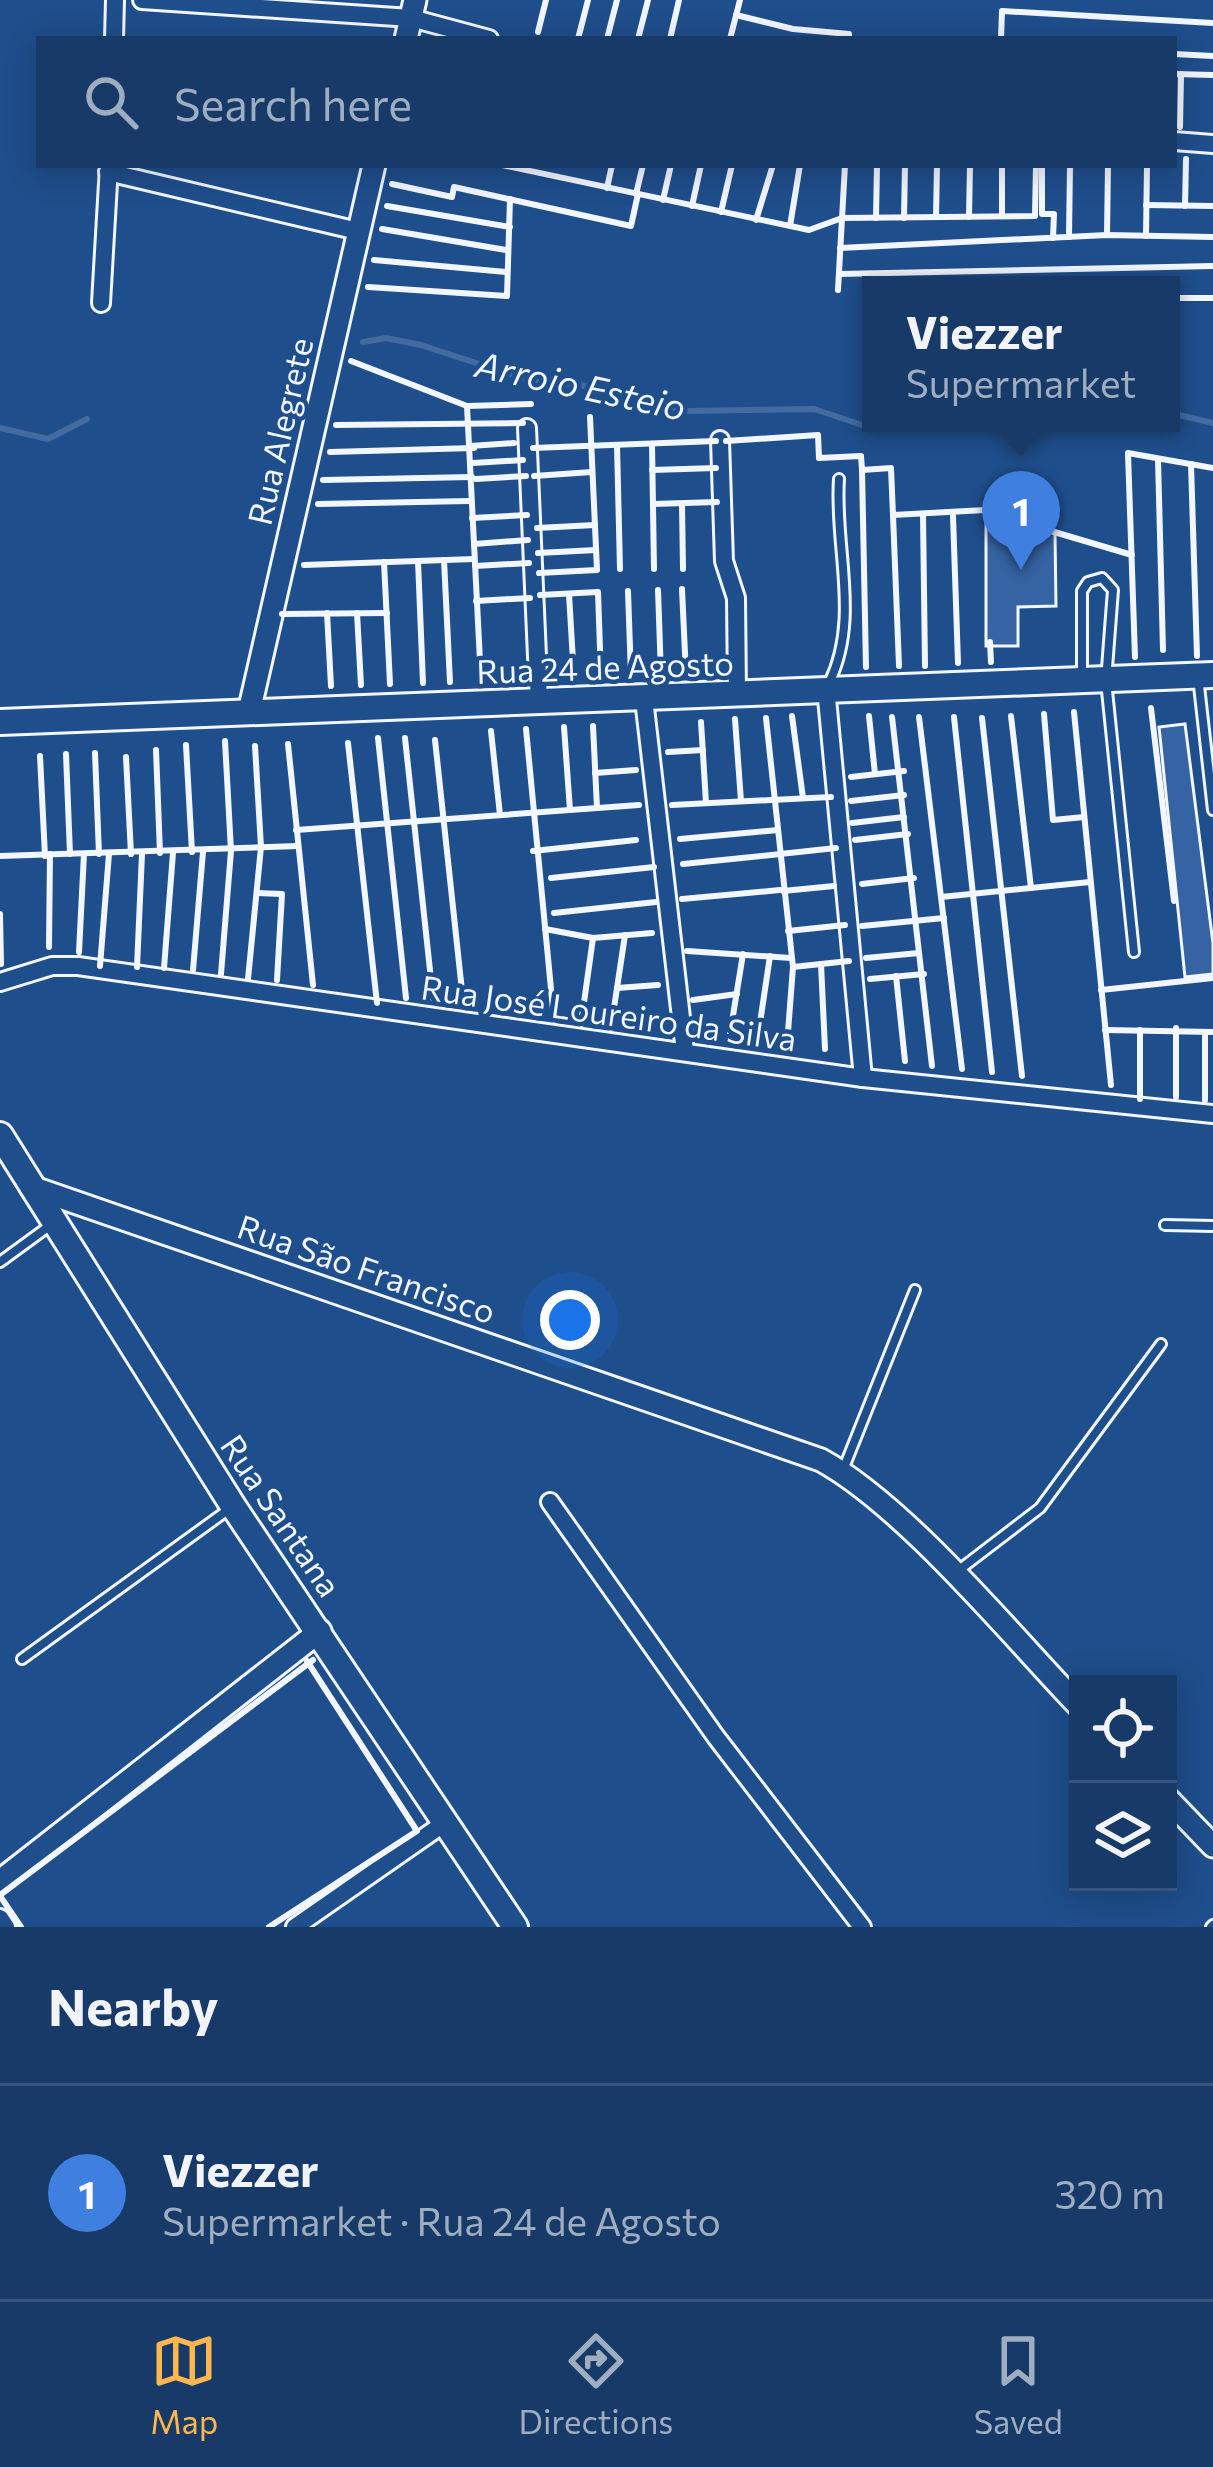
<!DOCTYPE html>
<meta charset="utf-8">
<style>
:root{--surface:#173a69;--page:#244571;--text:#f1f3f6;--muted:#9eadc0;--line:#36547d;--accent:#ffb74d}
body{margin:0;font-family:Commissioner,sans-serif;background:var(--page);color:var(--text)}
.controls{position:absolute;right:36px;bottom:36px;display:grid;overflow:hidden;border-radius:0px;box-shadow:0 6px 30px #0003}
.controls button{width:108px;height:108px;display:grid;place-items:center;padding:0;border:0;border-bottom:3px solid var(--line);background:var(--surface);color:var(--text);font:60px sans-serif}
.you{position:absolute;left:570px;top:1320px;width:42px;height:42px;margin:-30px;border:9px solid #fff;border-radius:50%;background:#1a73e8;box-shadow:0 0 0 18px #1a73e833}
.badge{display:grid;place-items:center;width:78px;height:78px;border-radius:50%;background:var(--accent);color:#fff;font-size:39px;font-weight:700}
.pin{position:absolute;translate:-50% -99px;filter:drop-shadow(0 3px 6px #0008)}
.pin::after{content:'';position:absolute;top:63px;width:42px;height:36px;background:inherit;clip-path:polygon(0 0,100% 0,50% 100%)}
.popup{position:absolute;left:862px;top:276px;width:318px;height:156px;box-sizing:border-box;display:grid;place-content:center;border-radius:0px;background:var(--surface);filter:drop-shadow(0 3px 9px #0005);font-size:39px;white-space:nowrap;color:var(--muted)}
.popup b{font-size:45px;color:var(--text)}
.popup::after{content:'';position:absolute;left:50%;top:100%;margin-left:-24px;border:24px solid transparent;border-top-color:var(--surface)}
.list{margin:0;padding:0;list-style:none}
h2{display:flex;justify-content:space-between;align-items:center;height:156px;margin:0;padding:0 48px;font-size:51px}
h2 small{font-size:39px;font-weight:400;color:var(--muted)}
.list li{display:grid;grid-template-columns:78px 1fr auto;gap:36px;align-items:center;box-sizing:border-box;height:216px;padding:0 48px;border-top:3px solid var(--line)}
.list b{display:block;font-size:45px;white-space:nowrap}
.list p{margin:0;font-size:39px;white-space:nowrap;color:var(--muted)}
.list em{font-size:39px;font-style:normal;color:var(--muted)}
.icon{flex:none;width:66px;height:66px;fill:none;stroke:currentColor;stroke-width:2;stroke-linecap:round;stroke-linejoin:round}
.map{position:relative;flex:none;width:1213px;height:1927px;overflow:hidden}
.search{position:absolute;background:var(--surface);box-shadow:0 6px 30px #0003;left:36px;right:36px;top:36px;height:132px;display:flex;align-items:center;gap:30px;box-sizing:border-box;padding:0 42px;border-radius:0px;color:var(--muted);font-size:45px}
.sheet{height:372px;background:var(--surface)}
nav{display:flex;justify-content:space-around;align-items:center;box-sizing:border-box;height:168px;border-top:3px solid var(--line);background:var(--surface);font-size:33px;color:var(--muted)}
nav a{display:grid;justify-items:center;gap:6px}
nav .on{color:var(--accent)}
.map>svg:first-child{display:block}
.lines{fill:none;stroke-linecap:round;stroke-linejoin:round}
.stream{stroke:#446ba0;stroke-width:6}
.building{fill:#3563a3;stroke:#f2f6ff;stroke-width:3}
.service-casing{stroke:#f2f6ff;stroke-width:14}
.minor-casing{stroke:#f2f6ff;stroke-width:22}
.tertiary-casing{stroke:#f2f6ff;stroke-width:27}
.secondary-casing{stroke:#f2f6ff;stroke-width:30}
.service{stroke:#1f4e8c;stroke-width:8}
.minor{stroke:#1f4e8c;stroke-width:16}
.tertiary{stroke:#1f4e8c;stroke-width:21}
.secondary{stroke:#1f4e8c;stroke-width:24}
.wall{stroke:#f2f6ff;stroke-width:6}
.labels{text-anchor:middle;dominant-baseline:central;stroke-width:9;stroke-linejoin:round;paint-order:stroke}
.street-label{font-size:33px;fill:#f2f6ff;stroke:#1f4e8c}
.water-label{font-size:36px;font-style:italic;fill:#f2f6ff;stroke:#1f4e8c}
</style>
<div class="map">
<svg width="1213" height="1927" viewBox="0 0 1213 1927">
<rect width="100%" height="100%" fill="#1f4e8c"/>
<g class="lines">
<g class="stream">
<polyline points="363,342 386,338 421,345 525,379 580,385 688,411 814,409 862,425 871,422"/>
<polyline points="1171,413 1213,423"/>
<polyline points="0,428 48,439 87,419"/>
</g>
</g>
<g class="building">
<polygon points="986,519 1022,519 1055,534 1056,606 1018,607 1018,646 986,646"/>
<polygon points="1185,724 1213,943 1213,974 1185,977 1159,727"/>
</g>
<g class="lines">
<g class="service-casing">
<g id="service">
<polyline points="1082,674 1082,591 1088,582 1102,578 1113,590 1106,681 1134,952"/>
<polyline points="1198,677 1213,810"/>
<path d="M829,683C861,618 834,547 839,479"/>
<polyline points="1165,1225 1213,1226"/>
<polyline points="0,1262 52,1224"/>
<polyline points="843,1470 915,1290"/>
<polyline points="959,1570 1040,1508 1161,1344"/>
<polyline points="22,1659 232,1507"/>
<polyline points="1211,1927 1213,1925"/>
</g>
</g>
<g class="minor-casing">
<g id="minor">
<polyline points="142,0 411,18 489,39"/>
<polyline points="114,39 115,0"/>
<polyline points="1174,141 1213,144"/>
<polyline points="108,172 358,231"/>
<polyline points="101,303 109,166"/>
<polyline points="527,428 539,702"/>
<polyline points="720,440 724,561 736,598 737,694"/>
<polyline points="826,688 863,1078"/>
<polyline points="644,699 685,1052"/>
<polyline points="0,982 52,966 78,966 863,1078 1213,1114"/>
<polyline points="550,1502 716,1737 862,1927"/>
<polyline points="0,1918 6,1927"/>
<polyline points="295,1927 446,1822"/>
</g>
</g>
<g class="tertiary-casing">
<g id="tertiary">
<polyline points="406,39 415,0"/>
<polyline points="249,712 374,165"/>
<path d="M31,1187L821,1460C906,1507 1009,1633 1078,1705"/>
<polyline points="1168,1799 1213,1846"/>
<polyline points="0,1881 320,1631"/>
</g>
</g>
<g class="secondary-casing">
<g id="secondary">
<polyline points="0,722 1213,675"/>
<polyline points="0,1135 233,1506 515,1927"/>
</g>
</g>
<use href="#service" class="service"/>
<use href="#minor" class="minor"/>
<use href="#tertiary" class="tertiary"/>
<use href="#secondary" class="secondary"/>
<g class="wall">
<polyline points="736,15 793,29 849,34 849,39"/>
<polyline points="538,32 546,0"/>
<polyline points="578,39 588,0"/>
<polyline points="607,39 617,0"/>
<polyline points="638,39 648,0"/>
<polyline points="670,39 679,0"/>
<polyline points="730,39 740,0"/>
<polyline points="1001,39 1002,11 1213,23"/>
<polyline points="1174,54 1213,56"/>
<polyline points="1174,74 1213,75"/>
<polyline points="1180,127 1181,74"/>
<polyline points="481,165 487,165"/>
<polyline points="502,165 809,230 842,218 1035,216 1036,165"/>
<polyline points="1042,165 1042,214 1054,214 1053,238"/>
<polyline points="392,184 452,197 454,187 631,226 638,194"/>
<polyline points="607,188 612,165"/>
<polyline points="636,194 643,165"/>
<polyline points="663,200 671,165"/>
<polyline points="1146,205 1213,206"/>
<polyline points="387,206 510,227"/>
<polyline points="692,206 701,165"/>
<polyline points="1185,206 1186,159"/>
<polyline points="721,212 732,165"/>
<polyline points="1002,216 1002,165"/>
<polyline points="936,217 937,165"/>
<polyline points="969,217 970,165"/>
<polyline points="876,218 877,165"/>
<polyline points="904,218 905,165"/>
<polyline points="756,220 773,165"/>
<polyline points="790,226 800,165"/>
<polyline points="382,229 506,250"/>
<polyline points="1107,235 1108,165"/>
<polyline points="1146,236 1147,165"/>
<polyline points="1069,237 1070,165"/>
<polyline points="840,248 1107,235 1213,237"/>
<polyline points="374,260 506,272"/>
<polyline points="839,274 1213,266"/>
<polyline points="368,287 507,296 510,199"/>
<polyline points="838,290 845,165"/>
<polyline points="1171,298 1213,298"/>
<polyline points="351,361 467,406 531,404"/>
<polyline points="467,406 481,681"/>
<polyline points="336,425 523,423"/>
<polyline points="726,441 818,435 819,458 861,456 862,470 891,468 893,515 985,510 1011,518"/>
<polyline points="652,444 654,569"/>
<polyline points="617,445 620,569"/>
<polyline points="470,446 514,443"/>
<polyline points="533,448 716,441"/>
<polyline points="330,452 474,448"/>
<polyline points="1158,459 1163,650"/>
<polyline points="473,463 523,460"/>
<polyline points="1191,464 1197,656"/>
<polyline points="652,470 716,468"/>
<polyline points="862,470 866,667"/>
<polyline points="534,476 592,472"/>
<polyline points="476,479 526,476"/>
<polyline points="323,480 472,477"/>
<polyline points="318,504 469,501"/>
<polyline points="653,504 717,502"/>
<polyline points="682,504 683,569"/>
<polyline points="923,514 925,666"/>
<polyline points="893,515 899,666"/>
<polyline points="953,516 958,663"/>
<polyline points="472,518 527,515"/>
<polyline points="537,528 595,525"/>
<polyline points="1051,531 1132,555"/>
<polyline points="474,544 528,540"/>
<polyline points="538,553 596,550"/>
<polyline points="444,560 450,682"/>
<polyline points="418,561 423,683"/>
<polyline points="384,562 390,684"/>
<polyline points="304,565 474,559"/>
<polyline points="475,566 529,563"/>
<polyline points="539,573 597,570 590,417"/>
<polyline points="682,589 686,675"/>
<polyline points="658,590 661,675"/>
<polyline points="628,591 631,676"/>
<polyline points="569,594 574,678"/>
<polyline points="540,595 598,592 601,677"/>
<polyline points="476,601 530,598"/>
<polyline points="327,613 331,686"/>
<polyline points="357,613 361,685"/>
<polyline points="282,614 387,613"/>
<polyline points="990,642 991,662"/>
<polyline points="1135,657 1128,453 1213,468"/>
<polyline points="1151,708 1174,901"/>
<polyline points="1074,712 1111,1085"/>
<polyline points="1044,714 1053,820 1084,817"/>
<polyline points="792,716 803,798"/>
<polyline points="869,716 875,774"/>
<polyline points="1011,716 1031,888"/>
<polyline points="892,717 932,1066"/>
<polyline points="919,717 962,1069"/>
<polyline points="954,717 992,1072"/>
<polyline points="766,718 793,967 787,1045"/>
<polyline points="982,718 1022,1076"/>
<polyline points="735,719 741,801"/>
<polyline points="701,722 706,803"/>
<polyline points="593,726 597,808"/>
<polyline points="564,727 570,810"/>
<polyline points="526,729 554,1020"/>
<polyline points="491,731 500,815"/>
<polyline points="378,738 406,998"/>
<polyline points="405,738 433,998"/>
<polyline points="435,740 463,1000"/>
<polyline points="348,743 377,1003"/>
<polyline points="288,744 313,985"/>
<polyline points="186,745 192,852"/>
<polyline points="156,750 160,853"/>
<polyline points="668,752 703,750"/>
<polyline points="95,753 99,854"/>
<polyline points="66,754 70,854"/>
<polyline points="40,756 45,856"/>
<polyline points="126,757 131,854"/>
<polyline points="595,773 636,770"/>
<polyline points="851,777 904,771"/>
<polyline points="851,801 904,795"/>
<polyline points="672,805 831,797"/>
<polyline points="852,823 904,817"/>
<polyline points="296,830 639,805"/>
<polyline points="680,839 778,830"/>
<polyline points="855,840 908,834"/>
<polyline points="533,851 636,840"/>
<polyline points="780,854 836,848"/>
<polyline points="0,856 298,846"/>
<polyline points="683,864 781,854"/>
<polyline points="551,878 654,867"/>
<polyline points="862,884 914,878"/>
<polyline points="783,891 834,886"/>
<polyline points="257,893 282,894 277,980"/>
<polyline points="941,897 1090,882"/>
<polyline points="682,899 780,890"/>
<polyline points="554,913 656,902"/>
<polyline points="0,914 1,964"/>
<polyline points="862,926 944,918"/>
<polyline points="545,929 593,938 652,933"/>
<polyline points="788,931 845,925"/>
<polyline points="49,947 50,854"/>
<polyline points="687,951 791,958"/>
<polyline points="79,952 84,854"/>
<polyline points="866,958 919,953"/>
<polyline points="821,964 825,1049"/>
<polyline points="100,966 109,854"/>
<polyline points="137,967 142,854"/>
<polyline points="793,967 849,961"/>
<polyline points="164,968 173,853"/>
<polyline points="193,970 203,852"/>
<polyline points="221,974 231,851 225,741"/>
<polyline points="896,976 905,1061"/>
<polyline points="248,979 261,847 255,746"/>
<polyline points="870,979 924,974"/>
<polyline points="617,988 658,985"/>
<polyline points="1101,990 1213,978"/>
<polyline points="693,1000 737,994"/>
<polyline points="581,1024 593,938"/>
<polyline points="611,1028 625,935"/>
<polyline points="1176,1028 1176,1097"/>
<polyline points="1105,1030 1213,1032"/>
<polyline points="1140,1030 1140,1099"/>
<polyline points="1205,1032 1205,1100"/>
<polyline points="729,1040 743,954"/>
<polyline points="757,1043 770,956"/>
<polyline points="0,1895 313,1660"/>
<polyline points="0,1896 21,1927"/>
<polyline points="269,1927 417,1831 307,1661"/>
</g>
</g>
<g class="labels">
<g class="street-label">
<text transform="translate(279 431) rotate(-77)">Rua Alegrete</text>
<text transform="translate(605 666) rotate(-2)">Rua 24 de Agosto</text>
<text transform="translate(609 1012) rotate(8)">Rua José Loureiro da Silva</text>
<text transform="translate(367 1268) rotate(19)">Rua São Francisco</text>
<text transform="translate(282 1515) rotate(56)">Rua Santana</text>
</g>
<g class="water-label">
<text transform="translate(581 384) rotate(12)">Arroio Esteio</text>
</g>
</g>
</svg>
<div class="controls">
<button><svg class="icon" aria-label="locate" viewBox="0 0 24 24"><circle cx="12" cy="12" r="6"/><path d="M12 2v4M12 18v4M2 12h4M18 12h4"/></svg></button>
<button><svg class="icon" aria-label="layers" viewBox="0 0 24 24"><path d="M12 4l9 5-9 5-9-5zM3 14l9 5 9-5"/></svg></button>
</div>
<div class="you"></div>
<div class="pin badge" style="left:1021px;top:570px;background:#3f7fe0">1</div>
<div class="popup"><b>Viezzer</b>Supermarket</div>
<div class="search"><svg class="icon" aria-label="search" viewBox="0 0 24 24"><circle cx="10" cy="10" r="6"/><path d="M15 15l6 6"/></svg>Search here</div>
</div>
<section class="sheet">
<h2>Nearby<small></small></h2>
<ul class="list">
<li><span class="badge" style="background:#3f7fe0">1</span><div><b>Viezzer</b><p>Supermarket · Rua 24 de Agosto</p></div><em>320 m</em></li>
</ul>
</section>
<nav>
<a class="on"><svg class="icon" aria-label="map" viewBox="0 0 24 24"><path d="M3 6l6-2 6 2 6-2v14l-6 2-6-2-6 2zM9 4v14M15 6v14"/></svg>Map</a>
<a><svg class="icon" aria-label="directions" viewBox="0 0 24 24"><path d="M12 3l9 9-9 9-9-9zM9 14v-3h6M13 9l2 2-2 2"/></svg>Directions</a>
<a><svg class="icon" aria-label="saved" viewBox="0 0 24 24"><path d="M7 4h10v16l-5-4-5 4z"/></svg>Saved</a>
</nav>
